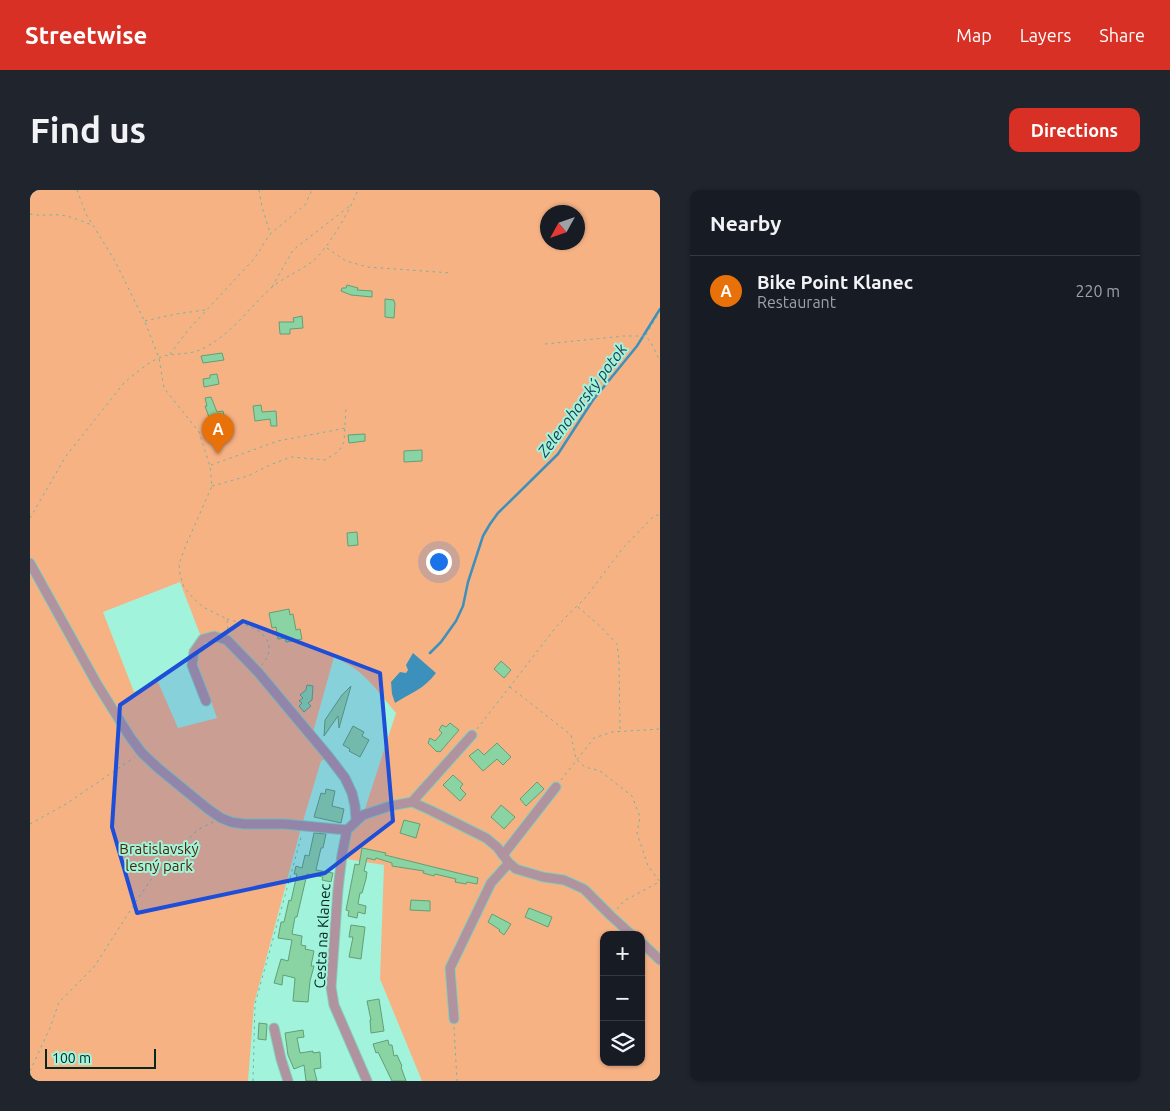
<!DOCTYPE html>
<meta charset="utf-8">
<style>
:root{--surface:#171b24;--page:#20242c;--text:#f1f3f6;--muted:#9ea1a6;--line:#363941;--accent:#d93025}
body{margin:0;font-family:Ubuntu,sans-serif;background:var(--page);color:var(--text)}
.controls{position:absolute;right:15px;bottom:15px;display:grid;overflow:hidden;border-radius:10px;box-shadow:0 1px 4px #0004}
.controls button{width:45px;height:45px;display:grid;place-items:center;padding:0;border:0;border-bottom:1px solid var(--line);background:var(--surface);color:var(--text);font:25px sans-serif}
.compass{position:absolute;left:510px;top:15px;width:45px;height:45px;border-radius:50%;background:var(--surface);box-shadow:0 1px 4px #0004;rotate:230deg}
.scale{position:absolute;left:15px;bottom:12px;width:111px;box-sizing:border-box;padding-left:5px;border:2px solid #052820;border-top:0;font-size:14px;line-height:18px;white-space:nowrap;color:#052820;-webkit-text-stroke:4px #a2f3db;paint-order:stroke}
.you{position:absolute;left:408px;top:371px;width:18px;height:18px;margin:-12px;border:4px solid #fff;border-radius:50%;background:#1a73e8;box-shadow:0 0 0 8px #1a73e833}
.badge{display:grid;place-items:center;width:32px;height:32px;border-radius:50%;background:var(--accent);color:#fff;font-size:16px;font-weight:700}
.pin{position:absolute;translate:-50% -41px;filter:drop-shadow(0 1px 2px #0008)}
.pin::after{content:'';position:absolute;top:26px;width:18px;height:15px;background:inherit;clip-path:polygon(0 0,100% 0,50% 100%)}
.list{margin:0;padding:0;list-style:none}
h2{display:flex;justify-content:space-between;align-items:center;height:65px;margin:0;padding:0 20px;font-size:21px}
h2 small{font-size:16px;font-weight:400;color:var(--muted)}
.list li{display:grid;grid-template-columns:32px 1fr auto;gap:15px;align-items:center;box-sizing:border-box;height:70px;padding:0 20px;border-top:1px solid var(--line)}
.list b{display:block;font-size:19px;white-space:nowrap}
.list p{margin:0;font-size:16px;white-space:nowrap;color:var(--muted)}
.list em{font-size:16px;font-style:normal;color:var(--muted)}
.icon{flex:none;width:28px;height:28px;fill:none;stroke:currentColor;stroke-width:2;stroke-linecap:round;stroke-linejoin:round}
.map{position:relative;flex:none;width:630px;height:891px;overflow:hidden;border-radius:10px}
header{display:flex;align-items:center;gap:30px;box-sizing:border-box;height:70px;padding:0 25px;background:var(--accent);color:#fff}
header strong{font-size:24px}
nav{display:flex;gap:28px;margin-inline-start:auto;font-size:18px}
.intro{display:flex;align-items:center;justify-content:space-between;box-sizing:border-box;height:120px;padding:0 30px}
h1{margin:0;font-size:35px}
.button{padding:12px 22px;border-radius:10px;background:var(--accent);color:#fff;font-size:18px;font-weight:700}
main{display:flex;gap:30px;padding:0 30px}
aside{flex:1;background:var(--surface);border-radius:10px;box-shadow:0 1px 4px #0004}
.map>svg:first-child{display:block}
.green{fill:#f7b284;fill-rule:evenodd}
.water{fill:#3c91bc}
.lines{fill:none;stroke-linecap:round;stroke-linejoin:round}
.stream{stroke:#3c91bc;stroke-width:2.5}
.building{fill:#89d4a2;stroke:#639e77}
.minor-casing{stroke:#86ceb9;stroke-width:11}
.path{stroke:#72b4a1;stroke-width:1;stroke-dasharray:2.5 4;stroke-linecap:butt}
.minor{stroke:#b0939e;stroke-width:9}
.marked{fill:#1d4ed8;fill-opacity:0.2;stroke:#1d4ed8;stroke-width:4;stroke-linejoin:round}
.labels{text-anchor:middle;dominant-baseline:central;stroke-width:4;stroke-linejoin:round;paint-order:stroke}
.park-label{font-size:15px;fill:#512500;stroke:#a2f3db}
.street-label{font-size:15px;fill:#052820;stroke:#a2f3db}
.water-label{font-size:16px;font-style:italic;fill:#183c50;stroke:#a2f3db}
</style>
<header>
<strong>Streetwise</strong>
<nav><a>Map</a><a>Layers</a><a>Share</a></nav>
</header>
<div class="intro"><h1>Find us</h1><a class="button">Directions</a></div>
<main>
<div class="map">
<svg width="630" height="891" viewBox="0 0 630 891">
<rect width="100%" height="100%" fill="#a2f3db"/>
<path class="green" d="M0,0H630V891H392L350,789L354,675L317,669L312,665L317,640L333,625L366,523C346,499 334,480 304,467L282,546L299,567L291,571L271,638L224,814L218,891H0ZM518,22H548V52H518ZM150,392L171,447L160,479L168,475L187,528L148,538L128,492L104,502L73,422ZM574,745H611V872H574Z"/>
<path class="water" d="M383,463L406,483C394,499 381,503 365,513L362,504L361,492L370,482L376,483L378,480L376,475Z"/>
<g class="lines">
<polyline class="stream" points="400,463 411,452 426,431 433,416 438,392 453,346 460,334 468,323 528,264 563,210 607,156 630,119"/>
</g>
<g class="building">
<polygon points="317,95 328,98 327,100 342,101 342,107 321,105 311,101 312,98 316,98"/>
<polygon points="355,109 364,110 364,112 365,113 364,128 355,127"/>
<polygon points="272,126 273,138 260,139 260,144 250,144 249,132 264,132 263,128"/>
<polygon points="192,163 194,170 173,173 171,166"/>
<polygon points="187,184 189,194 174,197 173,189 180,188 180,185"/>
<polygon points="181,207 187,222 193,221 195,230 181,233 175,216 177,216 175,208"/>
<polygon points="231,215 232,222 246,221 247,236 241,236 240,229 225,231 223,216"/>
<polygon points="335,244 335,251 319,253 318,245"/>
<polygon points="392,260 392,271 374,272 374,261"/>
<polygon points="327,342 328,355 318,356 317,343"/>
<polygon points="259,419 260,425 263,424 266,440 270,439 272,449 256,452 255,448 248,449 246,437 242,438 239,423"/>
<polygon points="471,471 481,480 474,488 464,479"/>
<polygon points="277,495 283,496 282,510 278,513 281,516 274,522 269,516 272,513 269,511 273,508 270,505 276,500"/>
<polygon points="321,496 309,538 308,526 294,546 295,530 312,505"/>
<polygon points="420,533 429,540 410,562 408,561 407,562 398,553 400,548 405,551 412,543 409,540 412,535 416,537"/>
<polygon points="323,536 334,542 332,546 339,550 330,567 319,561 320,559 313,555"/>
<polygon points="467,553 481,567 473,575 467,569 453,581 439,566 448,559 454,565"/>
<polygon points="423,585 433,594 430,598 436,604 430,611 413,595"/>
<polygon points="507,592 514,599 496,616 490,609"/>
<polygon points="296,599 305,601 302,616 314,619 311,633 284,627 291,603 295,604"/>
<polygon points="471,615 485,627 474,639 461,627"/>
<polygon points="374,630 390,634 386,648 370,643"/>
<polygon points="284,643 296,644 293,658 291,658 286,680 303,683 301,692 292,690 293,687 277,684 267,727 265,727 262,744 272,746 271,755 276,756 275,759 284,761 281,776 284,776 280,791 278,812 263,811 265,788 253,785 252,795 244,793 251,769 258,771 262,750 248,748 251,732 254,732 259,710 261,711 267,684 264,684 266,676 272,678 275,665 279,666"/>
<polygon points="332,658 356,663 355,665 448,688 447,694 437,692 436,694 425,692 426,689 405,684 404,686 393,683 394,681 362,676 362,673 346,668 345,670 337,668 334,681 337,682 336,689 332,703 330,703 328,714 336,716 335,724 328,722 327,728 318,726 319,721 316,720 325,674 329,675"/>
<polygon points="381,710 400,711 400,721 380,720"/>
<polygon points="499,718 522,727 518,737 495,727"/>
<polygon points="462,724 481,734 474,745 469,741 470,740 458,732"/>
<polygon points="321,735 335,737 331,769 319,767 323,747 319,747"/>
<polygon points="349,809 354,841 341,843 340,830 341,830 337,811"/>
<polygon points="229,833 237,834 236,850 228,849"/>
<polygon points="273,840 274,847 267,848 270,863 283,861 283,863 290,862 291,878 284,879 287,891 276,891 274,875 264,879 258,865 255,843"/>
<polygon points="358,850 359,855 362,855 364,866 367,865 372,876 371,877 376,891 362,891 348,862 346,863 343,854"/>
</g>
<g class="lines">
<g class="minor-casing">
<g id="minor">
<polyline points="0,373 67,494 100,547 112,563 128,578 178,619 191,628 201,632 214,634 254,634 317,640"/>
<polyline points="176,511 162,475 164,462 173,449 184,446 197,450 228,482 299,567 315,588 322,603 325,616 326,630"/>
<polyline points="382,612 442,545"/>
<polyline points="473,665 526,597"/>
<polyline points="611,752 630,770"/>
<polyline points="424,829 420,778 461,693 479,673"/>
<polyline points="244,838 251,869 258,891"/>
<polyline points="337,891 304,815 301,797 308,699 312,665 317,640 333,625 360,616 382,612 400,620 456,648 467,657 479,673 486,679 513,687 534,690 554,699 581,726 602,745"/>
</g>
</g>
<g class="path">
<polyline points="47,0 56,24 85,71 115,132 129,168 134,198 169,242 180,276 182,296 156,355 149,374 150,385 154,397 163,408 173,417 197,429 198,441"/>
<polyline points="229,0 232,17 240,43"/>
<path d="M0,24C12,27 24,23 36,26C45,28 54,32 62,35"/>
<polyline points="297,58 316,71 338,77 421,83"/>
<polyline points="242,97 263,60 321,15"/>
<polyline points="115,131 146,124 175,120"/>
<polyline points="616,145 630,122"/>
<path d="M515,154L594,146H615C623,152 625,163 630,171"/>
<polyline points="140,164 158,140 224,69 240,44 275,15 282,0"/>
<polyline points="181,275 248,251 316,238"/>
<polyline points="182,296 218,286 240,275 261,267 295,270 309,261 314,252 316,216"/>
<path d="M0,328L36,266L94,193C106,183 123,167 139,165C152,163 165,164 176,157C203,142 219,118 241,98C254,87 270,81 283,71C298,59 321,18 328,0"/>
<polyline points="548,417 572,438 587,454 589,470 590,541"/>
<path d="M197,429C214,434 245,441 238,465C237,468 234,472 232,475"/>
<polyline points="480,497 541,545 546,569 555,577 570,581 602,606 610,627 607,643 618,676 630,692"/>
<polyline points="447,539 526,437 556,407 593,358 623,327 630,324"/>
<polyline points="531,590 564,548 582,542 630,539"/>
<polyline points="0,634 36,614 105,567"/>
<polyline points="587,719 594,711 629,692"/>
<polyline points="424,837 427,891"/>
<polyline points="0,881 20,838 29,812 64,777 107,710 123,687 164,643 171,638 183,632"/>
<polyline points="223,891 225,814 272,644"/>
</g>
<use href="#minor" class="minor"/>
</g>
<path class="marked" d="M213,431L350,483L363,631L295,683L107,723L82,637L90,515Z"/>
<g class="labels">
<g class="park-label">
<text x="129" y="658">Bratislavský<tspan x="129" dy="17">lesný park</tspan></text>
</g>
<g class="street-label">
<text transform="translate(292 746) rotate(-87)">Cesta na Klanec</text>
</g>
<g class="water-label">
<text transform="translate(552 210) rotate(-53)">Zelenohorský potok</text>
</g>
</g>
</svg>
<div class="controls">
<button>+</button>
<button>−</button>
<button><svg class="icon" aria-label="layers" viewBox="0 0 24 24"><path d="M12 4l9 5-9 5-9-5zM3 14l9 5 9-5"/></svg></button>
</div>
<svg class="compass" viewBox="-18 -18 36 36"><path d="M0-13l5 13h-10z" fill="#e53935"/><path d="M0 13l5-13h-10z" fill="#9ea1a6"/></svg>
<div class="scale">100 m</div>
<div class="you"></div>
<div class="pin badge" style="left:188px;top:264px;background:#e8710a">A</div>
</div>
<aside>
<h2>Nearby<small></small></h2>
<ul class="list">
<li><span class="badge" style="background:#e8710a">A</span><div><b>Bike Point Klanec</b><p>Restaurant</p></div><em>220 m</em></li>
</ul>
</aside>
</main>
